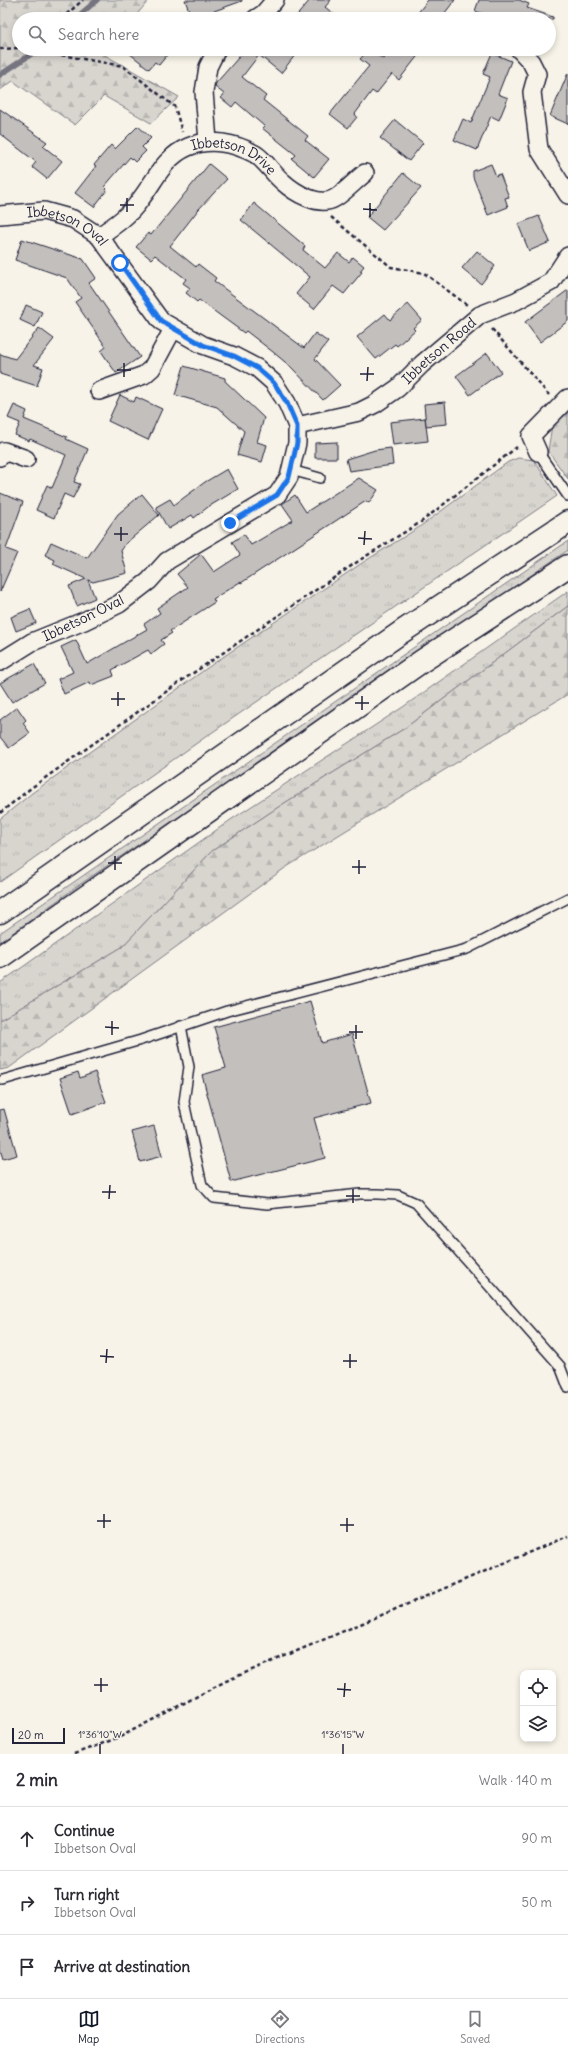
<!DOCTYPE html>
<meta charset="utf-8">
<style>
:root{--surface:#fff;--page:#f7f7f7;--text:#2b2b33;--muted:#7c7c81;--line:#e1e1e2;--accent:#111827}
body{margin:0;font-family:Delius,sans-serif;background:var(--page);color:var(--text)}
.controls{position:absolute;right:12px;bottom:12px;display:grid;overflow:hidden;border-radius:8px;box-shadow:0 2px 6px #0003}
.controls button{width:36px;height:36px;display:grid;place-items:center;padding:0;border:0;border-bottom:1px solid var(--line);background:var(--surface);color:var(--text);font:20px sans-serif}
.scale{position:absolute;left:12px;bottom:10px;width:53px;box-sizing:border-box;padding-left:4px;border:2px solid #22223b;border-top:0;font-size:11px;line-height:14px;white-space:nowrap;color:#22223b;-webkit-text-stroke:3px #f7f3e8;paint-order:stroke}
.stop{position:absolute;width:12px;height:12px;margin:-9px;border:3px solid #1a73e8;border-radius:50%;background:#fff}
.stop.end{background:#1a73e8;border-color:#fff;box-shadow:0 1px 4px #0008}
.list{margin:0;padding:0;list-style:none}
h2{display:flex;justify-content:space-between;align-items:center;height:52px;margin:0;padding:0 16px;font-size:17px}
h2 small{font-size:13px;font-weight:400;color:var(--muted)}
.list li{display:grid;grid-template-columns:26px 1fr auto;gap:12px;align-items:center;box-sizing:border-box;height:64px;padding:0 16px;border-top:1px solid var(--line)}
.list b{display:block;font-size:15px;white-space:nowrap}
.list p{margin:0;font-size:13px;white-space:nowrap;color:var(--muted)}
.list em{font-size:13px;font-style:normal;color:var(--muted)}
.icon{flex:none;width:22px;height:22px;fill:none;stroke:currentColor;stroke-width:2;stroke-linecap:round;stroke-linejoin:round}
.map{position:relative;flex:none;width:568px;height:1754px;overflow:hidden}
.search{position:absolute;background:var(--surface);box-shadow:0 2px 6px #0003;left:12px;right:12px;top:12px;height:44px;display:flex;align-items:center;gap:10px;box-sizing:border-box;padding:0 14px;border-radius:22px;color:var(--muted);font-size:15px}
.sheet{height:244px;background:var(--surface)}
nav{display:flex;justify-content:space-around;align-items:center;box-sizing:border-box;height:56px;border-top:1px solid var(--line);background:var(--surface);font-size:11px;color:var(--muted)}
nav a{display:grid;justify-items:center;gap:2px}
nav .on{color:var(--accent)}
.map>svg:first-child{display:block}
.grass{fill:url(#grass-tufts);stroke:#7d7c85}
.forest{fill:url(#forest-firs);stroke:#7d7c85}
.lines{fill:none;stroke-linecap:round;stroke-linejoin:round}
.stream{stroke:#76747f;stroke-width:5.5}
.building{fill:#c2bfbd;stroke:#22223b}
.lane-casing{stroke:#22223b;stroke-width:12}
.street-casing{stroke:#22223b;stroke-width:20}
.highway-casing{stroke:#22223b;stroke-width:25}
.path{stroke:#22223b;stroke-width:2.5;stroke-dasharray:4 3;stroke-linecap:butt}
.lane{stroke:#f7f3e8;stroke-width:9}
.street{stroke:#f7f3e8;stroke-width:17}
.highway{stroke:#f7f3e8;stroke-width:22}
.route{stroke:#1a73e8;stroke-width:5}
.ticks{fill:none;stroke:#22223b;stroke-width:1.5}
.labels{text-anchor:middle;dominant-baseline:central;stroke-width:3;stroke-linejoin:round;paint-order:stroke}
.street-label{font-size:14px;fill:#22223b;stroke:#f7f3e8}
.ticks-label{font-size:10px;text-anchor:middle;fill:#22223b;stroke:#f7f3e8;stroke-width:3;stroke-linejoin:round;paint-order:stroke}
</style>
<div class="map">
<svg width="568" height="1754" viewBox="0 0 568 1754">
<defs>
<pattern id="grass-tufts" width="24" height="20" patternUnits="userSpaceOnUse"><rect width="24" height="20" fill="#d8d5cf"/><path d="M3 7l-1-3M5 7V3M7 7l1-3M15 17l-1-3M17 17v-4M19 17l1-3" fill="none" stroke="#b9b7b3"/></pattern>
<pattern id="forest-firs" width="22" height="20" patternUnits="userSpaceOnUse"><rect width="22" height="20" fill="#d8d5cf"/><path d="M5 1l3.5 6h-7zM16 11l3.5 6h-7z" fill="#b9b7b3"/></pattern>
</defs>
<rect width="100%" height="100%" fill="#f7f3e8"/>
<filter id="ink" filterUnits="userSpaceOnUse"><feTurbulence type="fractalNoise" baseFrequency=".025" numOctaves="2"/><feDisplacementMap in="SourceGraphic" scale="8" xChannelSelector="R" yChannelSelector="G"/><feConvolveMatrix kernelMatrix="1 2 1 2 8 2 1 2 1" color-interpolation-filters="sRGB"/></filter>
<g filter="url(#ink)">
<g class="grass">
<polygon points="518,458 534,460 557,496 204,738 0,882 0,819 32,793 217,661 362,563 418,528 508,462"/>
<polygon points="568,541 568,550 82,883 0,942 0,933"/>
<polygon points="568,591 568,606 405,728 283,804 212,851 122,947 0,1020 0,983 232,819 403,707"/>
</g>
<g class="forest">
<polygon points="0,0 149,0 133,19 19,19 19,49 107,49 103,54 179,97 151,123 104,96 75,125 13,81 0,90"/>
<polygon points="568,411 568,479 548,451 552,425"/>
<polygon points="568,606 568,694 285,868 9,1068 0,1070 0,1020 122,947 212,851 283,804 405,728"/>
</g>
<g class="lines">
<g class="stream">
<polyline points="75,19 97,0"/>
<polyline points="0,75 39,49"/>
</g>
</g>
<g class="building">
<polygon points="185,0 242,0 242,1 192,19"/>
<polygon points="310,0 331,0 325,7 340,19 294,19"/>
<polygon points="428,0 455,0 440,19 413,19"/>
<polygon points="479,0 519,0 529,4 527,8 553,17 553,19 497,19 475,11"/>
<polygon points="124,49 172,49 159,65 155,62 149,69"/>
<polygon points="246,49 300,49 281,73 259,55 242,77 266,96 263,100 308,136 305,140 329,159 314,177 292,159 296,155 262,128 264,126 236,102 232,107 221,98 224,94 215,87 216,83"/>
<polygon points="369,49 383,59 391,49 423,49 399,80 392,74 376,94 372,91 355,114 357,117 348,128 330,114 369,66 360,59"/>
<polygon points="492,53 511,61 498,94 508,98 499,120 491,116 477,150 454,140 463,119 471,123 490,77 483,74"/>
<polygon points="568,73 568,124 550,116"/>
<polygon points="0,109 47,142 43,146 62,161 47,179 32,167 36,162 0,134"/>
<polygon points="395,120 423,143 409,161 380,138"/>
<polygon points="138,126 151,138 142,147 146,151 135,162 130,157 104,187 107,190 94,207 75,193 96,166 94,165 111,145 115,149"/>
<polygon points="209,164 227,179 198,210 170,246 196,267 198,264 216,278 214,281 304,348 315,333 328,342 315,359 340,385 323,400 291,367 273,352 246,331 244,333 199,300 197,302 186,293 190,288 183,283 186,279 155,255 151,259 136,247 148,233 151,235"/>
<polygon points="491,164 496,176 500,174 509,197 505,198 508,207 488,215 473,177 473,171"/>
<polygon points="403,173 421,188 383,230 367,217"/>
<polygon points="254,203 305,246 303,250 325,268 338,253 349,262 353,257 364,266 360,271 362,272 344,294 333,286 314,309 296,294 310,277 241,220"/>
<polygon points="539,216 550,242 529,251 518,224"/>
<polygon points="22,239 83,259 96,278 89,283 140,357 116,373 101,351 106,347 75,302 81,298 67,278 15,260"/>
<polygon points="477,251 495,266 481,284 462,268"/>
<polygon points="568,290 568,321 540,342 525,322"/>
<polygon points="408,304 422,320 413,328 415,330 397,346 395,344 376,359 357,337 385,314 390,320"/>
<polygon points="26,305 42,312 35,327 20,320"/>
<polygon points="39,328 54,339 34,365 43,368 37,386 0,374 0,354 15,359"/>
<polygon points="487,353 501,372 470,395 456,376"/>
<polygon points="184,366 225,378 225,381 264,418 257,442 267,445 262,462 237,455 244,431 217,407 175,395"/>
<polygon points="120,395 134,402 136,397 162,409 148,440 108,421"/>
<polygon points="445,402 447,424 426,426 424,404"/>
<polygon points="14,405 27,411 24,419 67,437 66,439 88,449 74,482 80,484 73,498 64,494 54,518 36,510 47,485 52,488 66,455 30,439 29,441 15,435 20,423 8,418"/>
<polygon points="425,418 428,441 393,445 390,422"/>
<polygon points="337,442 337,458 315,458 315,443"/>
<polygon points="391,448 393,465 349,471 346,459 375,450"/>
<polygon points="227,469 238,489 208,507 194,518 192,515 168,529 156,507 170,499 174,505 205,482"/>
<polygon points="359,478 378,490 369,503 366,501 241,583 240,582 213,599 215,602 170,631 172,633 161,640 164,644 151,654 148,650 112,670 114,676 91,685 90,682 64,694 58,679 73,672 61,647 76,640 87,664 147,629 144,624 160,613 157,608 188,587 177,574 201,554 214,572 240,555 232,542 244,534 251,545 293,520 282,504 295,495 306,512"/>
<polygon points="0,493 23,502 6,549 17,553 0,592"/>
<polygon points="142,494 159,515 126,543 121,551 127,573 93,582 88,580 95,598 77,606 69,586 86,579 53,564 55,560 45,555 51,542 87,558 118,514"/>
<polygon points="30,609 36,623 16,631 11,617"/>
<polygon points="34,664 45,683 12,702 0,683"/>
<polygon points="17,707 26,720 23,723 30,733 9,748 0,737 0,720"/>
<polygon points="310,1001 322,1043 352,1034 371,1103 314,1118 325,1158 231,1182 202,1075 226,1068 214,1027"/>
<polygon points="78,1072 80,1078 95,1072 106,1102 72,1114 60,1078"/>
<polygon points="4,1109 17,1155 3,1159 0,1149 0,1110"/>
<polygon points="154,1126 162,1156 140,1162 132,1132"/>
</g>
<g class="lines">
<g class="lane-casing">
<g id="lane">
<polyline points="538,452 568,496"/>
<polyline points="291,470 320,478"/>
<polyline points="181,1026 189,1067 184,1102 202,1185 214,1198 267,1204 360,1194 378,1194 398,1195 416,1203 560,1366 568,1387"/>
<polyline points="3,1080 141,1040 227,1011 467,949 568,898"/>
</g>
</g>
<g class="street-casing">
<g id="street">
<polyline points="255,19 263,14 275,0"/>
<polyline points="519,49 531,62 537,74 532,92 539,149 568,195"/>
<polyline points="208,141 204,92 208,67 217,49"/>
<path id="s1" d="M0,215L44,211L73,219L99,236L161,321L203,345L234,356L257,368L274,383L287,403L297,426V443L289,477L277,495L167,561L149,581L119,604L84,621L32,642L0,662"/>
<path id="s2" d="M99,236C114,226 130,215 140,200C155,181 164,157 188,147C210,138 235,143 255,154C266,161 273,174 283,182C294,192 319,208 335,198C345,192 356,180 365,173"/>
<polyline points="99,391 144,375 152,368 173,329"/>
<path id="s3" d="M297,426L359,412L375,404L398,388L422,364L480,315L516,301L551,282L568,256"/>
<polyline points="538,452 531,436 568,398"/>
<polyline points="0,457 4,451 26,459"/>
</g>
</g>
<g class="highway-casing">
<g id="highway">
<polyline points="0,912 403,631 568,522"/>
<polyline points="0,957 422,661 568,566"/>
</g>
</g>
<g class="path">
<polyline points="61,19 83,0"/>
<polyline points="0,49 19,48"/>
<polyline points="27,49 123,66 175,107 182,132"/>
<polyline points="331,217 391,267 424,273 467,305"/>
<polyline points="492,329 549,395"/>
<polyline points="0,813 31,788 177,684 363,558 421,522 517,447"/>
<polyline points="74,1754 120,1737 226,1681 568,1536"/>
</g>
<use href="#lane" class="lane"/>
<use href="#street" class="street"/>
<use href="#highway" class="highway"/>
</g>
</g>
<g class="lines" filter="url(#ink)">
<polyline class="route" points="120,263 161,321 203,345 234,356 257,368 274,383 287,403 297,426 297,443 289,477 277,495 230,523"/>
</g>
<path class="ticks" d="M120,205H134M363,209L377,210M127,212V198M370,217V203M117,370H131M360,374H374M124,377V363M367,381L368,367M114,534H128M358,538L372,539M121,541V527M364,545L365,531M111,699H125M355,703H369M118,706V692M362,710V696M108,863H122M352,867H366M115,870V856M359,874V860M105,1027L119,1028M349,1032H363M112,1035V1021M356,1039V1025M102,1192H116M346,1196H360M109,1199L110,1185M353,1203V1189M100,1356L114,1357M343,1361H357M106,1363L107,1349M350,1368V1354M97,1521H111M340,1525H354M104,1528V1514M347,1532V1518M94,1685H108M337,1689L351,1690M101,1692V1678M344,1697L345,1683M100,1754V1744M343,1754V1744"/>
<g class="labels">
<g class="street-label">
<text stroke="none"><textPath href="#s2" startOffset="177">Ibbetson Drive</textPath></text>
<text stroke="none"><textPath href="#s1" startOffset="71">Ibbetson Oval</textPath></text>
<text stroke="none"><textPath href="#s3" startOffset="165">Ibbetson Road</textPath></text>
<text transform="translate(83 618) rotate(-26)">Ibbetson Oval</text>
</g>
</g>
<g class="ticks-label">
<text x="100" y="1738">1°36'10"W</text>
<text x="343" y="1738">1°36'15"W</text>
</g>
</svg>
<div class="controls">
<button><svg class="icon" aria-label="locate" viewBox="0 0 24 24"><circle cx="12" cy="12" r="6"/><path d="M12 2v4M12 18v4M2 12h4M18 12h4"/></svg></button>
<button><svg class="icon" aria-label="layers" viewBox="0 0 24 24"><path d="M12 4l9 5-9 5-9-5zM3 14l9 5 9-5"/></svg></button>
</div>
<div class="scale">20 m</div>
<div class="stop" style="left:120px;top:263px"></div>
<div class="stop end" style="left:230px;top:523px"></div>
<div class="search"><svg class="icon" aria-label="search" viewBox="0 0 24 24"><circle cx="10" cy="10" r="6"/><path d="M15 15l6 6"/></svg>Search here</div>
</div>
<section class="sheet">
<h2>2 min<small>Walk · 140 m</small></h2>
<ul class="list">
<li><svg class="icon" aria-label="ahead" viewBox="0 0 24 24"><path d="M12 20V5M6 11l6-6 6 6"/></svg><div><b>Continue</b><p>Ibbetson Oval</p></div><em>90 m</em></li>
<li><svg class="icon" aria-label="right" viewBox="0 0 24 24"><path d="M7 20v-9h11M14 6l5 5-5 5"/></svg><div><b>Turn right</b><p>Ibbetson Oval</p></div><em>50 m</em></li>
<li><svg class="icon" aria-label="arrive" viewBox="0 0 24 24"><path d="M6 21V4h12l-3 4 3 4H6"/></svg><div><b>Arrive at destination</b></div></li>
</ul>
</section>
<nav>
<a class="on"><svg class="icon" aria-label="map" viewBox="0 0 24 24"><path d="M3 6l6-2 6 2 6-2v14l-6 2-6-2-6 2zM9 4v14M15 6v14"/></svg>Map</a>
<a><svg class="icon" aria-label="directions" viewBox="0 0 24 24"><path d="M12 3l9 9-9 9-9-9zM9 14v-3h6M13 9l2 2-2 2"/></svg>Directions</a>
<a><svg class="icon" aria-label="saved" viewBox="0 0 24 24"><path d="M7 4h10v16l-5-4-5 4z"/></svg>Saved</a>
</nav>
